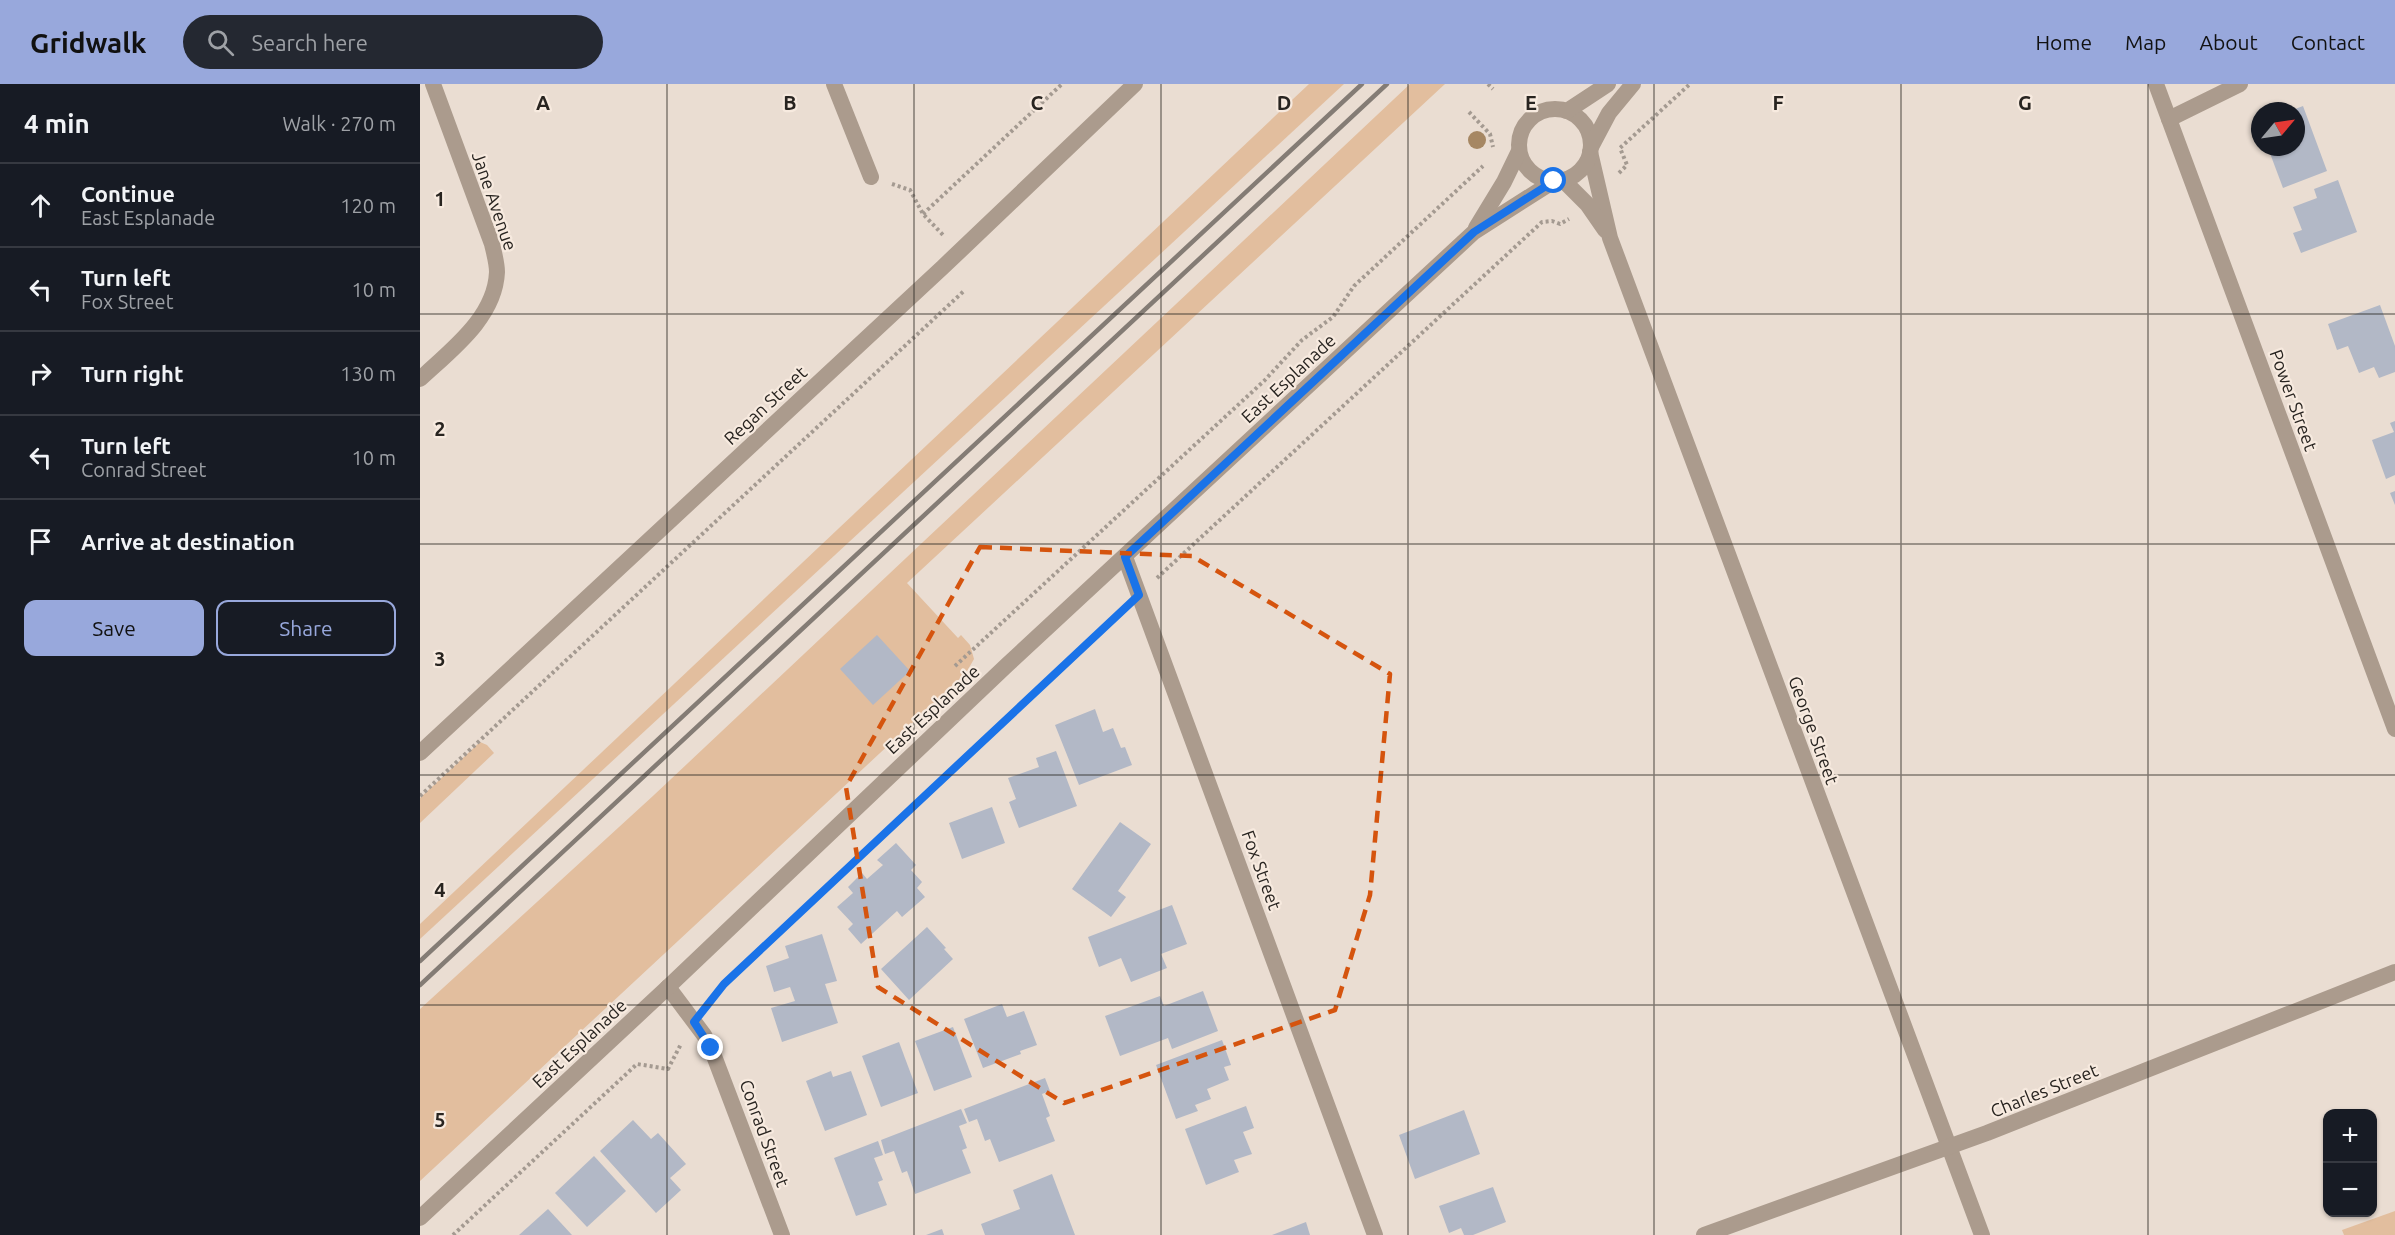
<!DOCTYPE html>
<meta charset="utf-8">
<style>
:root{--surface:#171b24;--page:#242831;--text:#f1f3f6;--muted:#9ea1a6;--line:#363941;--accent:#98a8dc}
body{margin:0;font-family:Ubuntu,sans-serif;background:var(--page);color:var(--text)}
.controls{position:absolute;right:18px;bottom:18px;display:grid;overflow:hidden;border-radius:12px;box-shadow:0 2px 4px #0004}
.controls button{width:54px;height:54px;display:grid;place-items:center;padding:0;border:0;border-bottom:2px solid var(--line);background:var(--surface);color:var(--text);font:30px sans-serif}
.compass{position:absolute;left:1831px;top:18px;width:54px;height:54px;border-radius:50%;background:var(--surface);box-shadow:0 2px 4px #0004;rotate:61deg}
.stop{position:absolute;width:18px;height:18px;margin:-14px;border:4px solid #1a73e8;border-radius:50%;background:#fff}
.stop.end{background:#1a73e8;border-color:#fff;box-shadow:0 2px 6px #0008}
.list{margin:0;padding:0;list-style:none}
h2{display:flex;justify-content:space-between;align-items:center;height:78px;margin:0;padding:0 24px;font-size:26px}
h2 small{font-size:20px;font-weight:400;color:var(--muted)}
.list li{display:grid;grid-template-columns:39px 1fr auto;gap:18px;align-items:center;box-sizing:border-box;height:84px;padding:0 24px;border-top:2px solid var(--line)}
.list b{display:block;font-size:22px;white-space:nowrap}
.list p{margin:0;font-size:20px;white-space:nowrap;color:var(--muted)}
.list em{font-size:20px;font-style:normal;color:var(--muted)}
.actions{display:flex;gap:12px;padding:18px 24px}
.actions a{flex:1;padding:14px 0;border:2px solid var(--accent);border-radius:12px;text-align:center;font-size:21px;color:var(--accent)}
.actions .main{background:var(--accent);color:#111}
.icon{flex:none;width:33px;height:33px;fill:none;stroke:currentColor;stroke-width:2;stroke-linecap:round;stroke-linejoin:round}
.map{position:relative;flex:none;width:1975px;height:1151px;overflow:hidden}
header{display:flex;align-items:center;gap:36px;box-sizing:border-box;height:84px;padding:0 30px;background:var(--accent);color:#111}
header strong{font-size:28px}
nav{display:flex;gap:33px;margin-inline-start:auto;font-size:21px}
.search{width:420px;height:54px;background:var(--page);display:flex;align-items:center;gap:15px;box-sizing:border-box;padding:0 21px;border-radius:33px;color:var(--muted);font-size:22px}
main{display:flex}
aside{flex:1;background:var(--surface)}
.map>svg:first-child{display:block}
.green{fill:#e2be9e}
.building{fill:#b2b8c6}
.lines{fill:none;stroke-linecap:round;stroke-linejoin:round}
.path{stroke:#a49a91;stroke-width:4;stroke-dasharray:3 3;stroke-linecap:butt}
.minor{stroke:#ab9b8d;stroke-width:16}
.tertiary{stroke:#ab9b8d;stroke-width:16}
.rail{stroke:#847c75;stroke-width:4.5}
.tree{fill:#a68763}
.route{stroke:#1a73e8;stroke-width:8}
.marked{fill:none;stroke:#d5540e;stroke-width:4.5;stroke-dasharray:12 8;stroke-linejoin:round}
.grid{fill:none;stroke:#282420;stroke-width:1.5;stroke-opacity:0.55}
.labels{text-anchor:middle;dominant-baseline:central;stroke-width:4.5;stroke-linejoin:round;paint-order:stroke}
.street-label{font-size:18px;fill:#282420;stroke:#f7eadf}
.grid-label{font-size:20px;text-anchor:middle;font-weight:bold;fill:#282420;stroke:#f7eadf;stroke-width:4.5;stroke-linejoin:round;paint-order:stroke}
</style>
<header>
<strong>Gridwalk</strong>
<div class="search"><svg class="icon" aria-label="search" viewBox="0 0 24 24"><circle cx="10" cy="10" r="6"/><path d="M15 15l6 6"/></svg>Search here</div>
<nav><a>Home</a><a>Map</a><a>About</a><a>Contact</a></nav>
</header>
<main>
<aside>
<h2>4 min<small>Walk · 270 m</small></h2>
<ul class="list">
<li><svg class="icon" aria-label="ahead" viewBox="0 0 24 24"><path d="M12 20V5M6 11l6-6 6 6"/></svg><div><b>Continue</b><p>East Esplanade</p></div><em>120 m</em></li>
<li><svg class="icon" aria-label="left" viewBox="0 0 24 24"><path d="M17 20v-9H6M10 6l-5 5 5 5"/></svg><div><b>Turn left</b><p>Fox Street</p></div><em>10 m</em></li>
<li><svg class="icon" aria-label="right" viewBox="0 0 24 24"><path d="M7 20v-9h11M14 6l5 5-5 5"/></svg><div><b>Turn right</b></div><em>130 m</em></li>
<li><svg class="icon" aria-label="left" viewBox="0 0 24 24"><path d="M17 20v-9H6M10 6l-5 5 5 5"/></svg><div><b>Turn left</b><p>Conrad Street</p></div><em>10 m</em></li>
<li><svg class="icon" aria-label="arrive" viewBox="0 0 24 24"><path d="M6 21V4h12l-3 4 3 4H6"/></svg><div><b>Arrive at destination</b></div></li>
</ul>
<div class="actions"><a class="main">Save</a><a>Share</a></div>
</aside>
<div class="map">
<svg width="1975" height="1151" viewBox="0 0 1975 1151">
<rect width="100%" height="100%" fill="#eaddd2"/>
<g class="green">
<polygon points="889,0 924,0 0,855 0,840"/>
<polygon points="990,0 1025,0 487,499 538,554 541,551 550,561 554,575 546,589 0,1097 0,925 234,711"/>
<polygon points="60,658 67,661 74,669 0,739 0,714"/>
<polygon points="1975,1127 1975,1151 1924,1151 1922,1146"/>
</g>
<g class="building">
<polygon points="1883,22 1907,87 1863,104 1848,64 1843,66 1842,63 1876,63 1876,27 1870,27"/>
<polygon points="1840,38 1840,58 1833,40"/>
<polygon points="1918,96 1937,148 1881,169 1873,149 1882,146 1873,123 1897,114 1894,105"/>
<polygon points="1960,221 1975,262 1975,288 1959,294 1954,283 1939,289 1928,262 1917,266 1908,240"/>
<polygon points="1975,337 1975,391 1966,395 1952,356 1974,348 1970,339"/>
<polygon points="1975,407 1975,421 1970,409"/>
<polygon points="457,551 490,587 453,621 420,585"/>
<polygon points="675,625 683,648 693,644 701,664 705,663 712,681 659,701 635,641"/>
<polygon points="636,667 657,722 599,744 589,718 596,715 588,694 619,683 616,674"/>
<polygon points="572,723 585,759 542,775 529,739"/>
<polygon points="700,738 731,760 698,807 706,813 691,833 652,805"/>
<polygon points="476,759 496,781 491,786 502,798 497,804 505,813 482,833 477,827 441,860 428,845 433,840 417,823 433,809 428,803 442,789 447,795 463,781 457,776"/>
<polygon points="752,821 767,860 741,870 747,884 711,898 701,874 679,883 668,853"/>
<polygon points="507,843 526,864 524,865 533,875 489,916 461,885"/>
<polygon points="402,850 417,897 405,900 418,939 362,958 351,924 375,917 370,903 354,908 346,882 369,874 365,862"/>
<polygon points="783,907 798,947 752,965 748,954 700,972 685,932 740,912 744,922"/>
<polygon points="582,920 587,933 604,927 617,961 600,967 601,970 563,984 544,935"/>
<polygon points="533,943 552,993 514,1007 495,957"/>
<polygon points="802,956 811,981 804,983 809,996 787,1005 791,1015 775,1021 778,1027 756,1035 736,981"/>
<polygon points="479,958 498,1009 461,1023 442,972"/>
<polygon points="411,987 413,993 431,987 447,1031 405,1047 386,997"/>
<polygon points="625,994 630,1007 622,1010 630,1032 626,1034 635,1057 579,1078 570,1055 565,1057 557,1035 549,1038 544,1025"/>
<polygon points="826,1022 834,1044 823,1048 832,1070 814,1076 819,1088 786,1101 765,1045"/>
<polygon points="541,1025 547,1039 539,1042 547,1064 542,1066 551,1089 495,1110 487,1087 482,1089 474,1067 465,1070 461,1056"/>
<polygon points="1044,1026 1060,1070 995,1095 979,1051"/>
<polygon points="213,1036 231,1055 238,1049 266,1080 250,1094 261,1106 236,1129 180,1067"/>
<polygon points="458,1057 463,1071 454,1074 463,1096 458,1098 467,1121 436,1132 414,1074"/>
<polygon points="174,1072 206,1107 167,1143 135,1109"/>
<polygon points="632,1090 655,1151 565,1151 561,1140 600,1125 593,1106"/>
<polygon points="1073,1103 1086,1138 1053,1151 1044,1151 1041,1144 1029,1149 1019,1122"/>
<polygon points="128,1125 152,1151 99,1151"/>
<polygon points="886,1138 890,1151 852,1151"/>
<polygon points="522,1145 524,1151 506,1151"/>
</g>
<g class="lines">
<g class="path">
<polyline points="1068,0 1073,5"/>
<polyline points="1049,28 1070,50 1073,63"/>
<polyline points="1199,89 1207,81 1200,64 1270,0"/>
<polyline points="472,100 490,106 503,130 524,152"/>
<polyline points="503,130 642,0"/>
<polyline points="737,494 1122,138 1132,137 1140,140 1149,135"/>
<polyline points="535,582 844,297 882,256 913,233 934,202 1063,82"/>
<polyline points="0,712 545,206"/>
<polyline points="289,919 308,896 701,528"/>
<polyline points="33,1151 217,980 248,985 261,960"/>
</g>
<g class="minor">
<polyline points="414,0 451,93"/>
<polyline points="1736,0 1975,645"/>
<polyline points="1749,35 1820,0"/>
<polyline points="1170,68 1190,154 1562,1151"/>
<polyline points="1143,96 1167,120 1185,146"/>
<path d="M0,295C31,266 75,234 77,188C77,179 74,169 72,160L13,0"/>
<polyline points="705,473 955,1151"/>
<polyline points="0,669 523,183 715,0"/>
<polyline points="248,903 284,951 291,964 362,1151"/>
<polyline points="1284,1151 1567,1049 1975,888"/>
</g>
<g class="tertiary">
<circle cx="1135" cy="61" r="36"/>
<polyline points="1147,27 1188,0"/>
<polyline points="1171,63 1189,29 1213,0"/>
<polyline points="1056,144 1084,98 1099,67"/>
<polyline points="0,1134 248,903 587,581 1054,148 1134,97"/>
</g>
<g class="rail">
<polyline points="0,877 942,0"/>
<polyline points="0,901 967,0"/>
</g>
</g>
<circle class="tree" cx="1057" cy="56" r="9"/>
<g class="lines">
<polyline class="route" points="291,964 274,938 304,900 719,511 705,473 1054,148 1134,97"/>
</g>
<path class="marked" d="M560,463L772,472L970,590L950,811L915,926L644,1019L458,903L426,703Z"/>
<path class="grid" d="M247,0V1151M494,0V1151M741,0V1151M988,0V1151M1234,0V1151M1481,0V1151M1728,0V1151M0,230H1975M0,460H1975M0,691H1975M0,921H1975"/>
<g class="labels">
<g class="street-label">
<text transform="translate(75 117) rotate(71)">Jane Avenue</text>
<text transform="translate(868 294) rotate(-43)">East Esplanade</text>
<text transform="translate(1874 316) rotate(70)">Power Street</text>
<text transform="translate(345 321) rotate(-43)">Regan Street</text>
<text transform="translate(512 625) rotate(-43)">East Esplanade</text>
<text transform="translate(1394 646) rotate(70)">George Street</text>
<text transform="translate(842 786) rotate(70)">Fox Street</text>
<text transform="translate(159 959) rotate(-43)">East Esplanade</text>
<text transform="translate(1624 1006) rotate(-22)">Charles Street</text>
<text transform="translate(345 1049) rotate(70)">Conrad Street</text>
</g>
</g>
<g class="grid-label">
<text x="123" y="26">A</text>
<text x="370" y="26">B</text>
<text x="617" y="26">C</text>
<text x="864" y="26">D</text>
<text x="1111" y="26">E</text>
<text x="1358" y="26">F</text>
<text x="1605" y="26">G</text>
<text x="20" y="122">1</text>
<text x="20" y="352">2</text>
<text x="20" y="582">3</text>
<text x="20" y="813">4</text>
<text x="20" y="1043">5</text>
</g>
</svg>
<div class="controls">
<button>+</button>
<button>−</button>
</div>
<svg class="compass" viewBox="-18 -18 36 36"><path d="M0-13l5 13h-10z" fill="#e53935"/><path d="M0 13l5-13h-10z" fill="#9ea1a6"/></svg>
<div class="stop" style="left:1134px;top:97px"></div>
<div class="stop end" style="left:291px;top:964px"></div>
</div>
</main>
